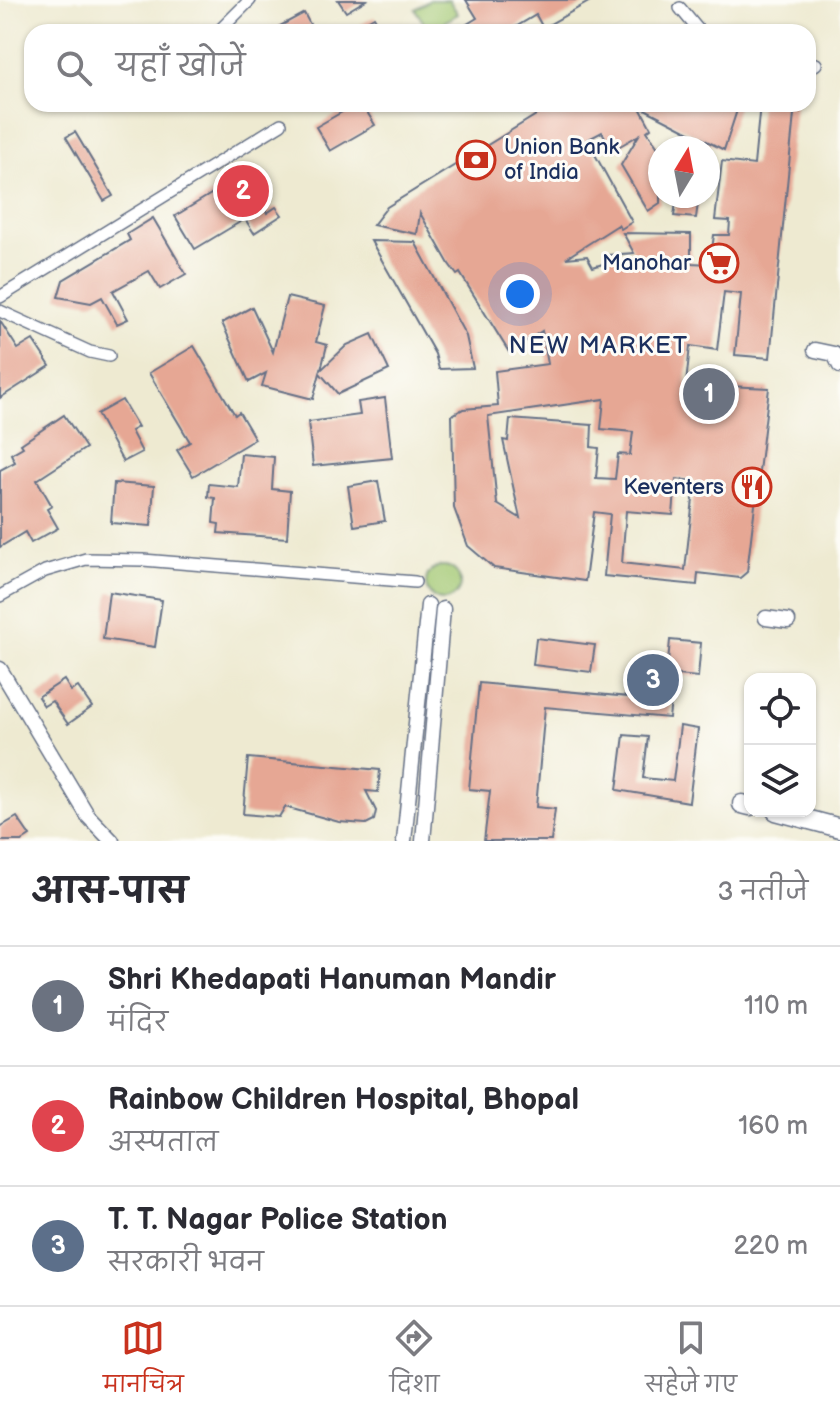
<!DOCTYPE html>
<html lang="hi">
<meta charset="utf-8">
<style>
:root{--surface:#fff;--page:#f7f7f7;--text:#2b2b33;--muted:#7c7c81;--line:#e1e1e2;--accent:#c8321e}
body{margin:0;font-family:"Balsamiq Sans","Playpen Sans Deva",sans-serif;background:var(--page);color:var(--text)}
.controls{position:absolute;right:24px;bottom:24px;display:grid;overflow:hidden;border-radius:16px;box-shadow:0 2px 6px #0004}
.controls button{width:72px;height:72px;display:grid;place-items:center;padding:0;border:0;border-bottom:2px solid var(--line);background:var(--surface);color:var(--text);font:40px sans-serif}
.compass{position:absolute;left:648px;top:136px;width:72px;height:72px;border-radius:50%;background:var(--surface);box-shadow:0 2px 6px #0004;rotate:10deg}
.you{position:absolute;left:520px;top:294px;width:28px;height:28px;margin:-20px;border:6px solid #fff;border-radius:50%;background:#1a73e8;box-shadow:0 0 0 12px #1a73e833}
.badge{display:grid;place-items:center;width:52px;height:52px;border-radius:50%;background:var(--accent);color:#fff;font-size:26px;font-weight:700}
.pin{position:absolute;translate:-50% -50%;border:4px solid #fff;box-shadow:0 2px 8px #0006}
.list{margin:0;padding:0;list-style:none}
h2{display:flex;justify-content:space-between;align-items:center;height:104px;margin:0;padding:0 32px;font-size:34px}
h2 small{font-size:26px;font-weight:400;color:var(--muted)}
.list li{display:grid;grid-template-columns:52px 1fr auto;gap:24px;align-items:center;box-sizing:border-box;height:120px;padding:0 32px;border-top:2px solid var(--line)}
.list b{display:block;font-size:30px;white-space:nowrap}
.list p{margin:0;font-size:26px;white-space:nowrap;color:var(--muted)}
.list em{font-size:26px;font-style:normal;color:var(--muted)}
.icon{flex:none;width:44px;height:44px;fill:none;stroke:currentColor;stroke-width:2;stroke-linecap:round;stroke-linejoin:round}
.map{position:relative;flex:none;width:840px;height:841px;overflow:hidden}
.search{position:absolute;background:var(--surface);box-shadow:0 2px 6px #0004;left:24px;right:24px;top:24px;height:88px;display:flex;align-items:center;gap:20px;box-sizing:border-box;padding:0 28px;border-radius:24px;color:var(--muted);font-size:30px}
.sheet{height:464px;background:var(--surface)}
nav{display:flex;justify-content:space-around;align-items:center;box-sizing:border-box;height:112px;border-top:2px solid var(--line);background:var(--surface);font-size:22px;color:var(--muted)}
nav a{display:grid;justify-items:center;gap:4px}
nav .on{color:var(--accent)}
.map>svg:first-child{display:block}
.green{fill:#a4c974;stroke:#607c69;stroke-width:2}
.building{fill:#e6a794;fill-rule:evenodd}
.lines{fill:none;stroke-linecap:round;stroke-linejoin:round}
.minor-casing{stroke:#657086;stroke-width:14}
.tertiary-casing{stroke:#657086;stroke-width:17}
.primary-casing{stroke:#657086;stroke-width:21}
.minor{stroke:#fff;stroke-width:11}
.tertiary{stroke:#fff;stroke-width:14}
.primary{stroke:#fff;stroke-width:18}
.labels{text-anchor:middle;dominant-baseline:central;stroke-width:6;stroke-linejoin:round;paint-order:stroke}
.poi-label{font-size:22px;fill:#1b2f5e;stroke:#fdfcf7;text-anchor:end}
.neighbourhood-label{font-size:24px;letter-spacing:2px;fill:#1b2f5e;stroke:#fdfcf7}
</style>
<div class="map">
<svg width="840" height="841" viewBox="0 0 840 841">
<rect width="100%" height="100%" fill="#fdfcf7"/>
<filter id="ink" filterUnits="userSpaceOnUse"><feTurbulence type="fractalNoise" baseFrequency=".0125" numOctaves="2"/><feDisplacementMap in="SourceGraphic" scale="16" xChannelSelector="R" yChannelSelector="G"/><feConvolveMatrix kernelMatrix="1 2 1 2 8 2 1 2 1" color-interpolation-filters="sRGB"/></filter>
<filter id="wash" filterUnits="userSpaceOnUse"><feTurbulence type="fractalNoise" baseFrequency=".006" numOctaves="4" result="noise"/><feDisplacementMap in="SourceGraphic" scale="32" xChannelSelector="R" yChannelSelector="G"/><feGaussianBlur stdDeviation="1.8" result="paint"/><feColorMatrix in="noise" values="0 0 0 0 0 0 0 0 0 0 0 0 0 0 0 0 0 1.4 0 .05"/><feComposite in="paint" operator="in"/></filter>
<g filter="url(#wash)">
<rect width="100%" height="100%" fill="#eeead1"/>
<g class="green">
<polygon points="430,0 449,0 458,14 429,31 415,9"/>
<circle cx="443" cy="583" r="17"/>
</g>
<g id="blocks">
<g class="building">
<polygon points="338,0 366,0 346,12"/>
<polygon points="466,0 592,0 543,28 536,15 507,32 454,32 477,18"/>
<polygon points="304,13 314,32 269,32"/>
<polygon points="374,17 383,32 348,32"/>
<polygon points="356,104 362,104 375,125 330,151 316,127"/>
<path d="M554,104H739L724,150L639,106L651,128L647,131L660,151V164L652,169L660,185V203L648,211L621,165L639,135L613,150L602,132L587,140L632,222L621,229L618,225L566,258L587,256L593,267L609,262L608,255L634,253L623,233L691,234V263L710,264L714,235H729L730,221L715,220L722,161L754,165L760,104H795L770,358L735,355L741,294L724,292L717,350L690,346L686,384L769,388L747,572L740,578L698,573L697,585L604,576L610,514L594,512L585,581L494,568L468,546L454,508L452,415L463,409L498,406L495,371L548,364L542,331L509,352L460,273L457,275L449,264L420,213L417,234L373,225L387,207ZM604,399L601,429L633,432L630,455L618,454L615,479L596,478L599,448L591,447L592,425L510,419L508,441L503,440L520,518L497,504L488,416ZM676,479L695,481L685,570L622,563L626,511L673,515Z"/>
<polygon points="75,132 113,196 104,201 66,137"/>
<polygon points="244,174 267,213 276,207 282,215 254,233 245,219 195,249 175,216"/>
<polygon points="677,196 699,196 696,218 674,216"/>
<polygon points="153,218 186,274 160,289 149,271 113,291 128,319 117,324 102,297 91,303 58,297 63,280 130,240 127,234"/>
<polygon points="371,241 415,242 466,336 473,368 439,369 435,354"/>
<polygon points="287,297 325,306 316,342 327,345 321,370 347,345 372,334 389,370 338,394 320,373 313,399 262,386 266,373 249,382 222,323 252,307 273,352"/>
<polygon points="0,321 18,349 33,340 50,366 0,398"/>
<polygon points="194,346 235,415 239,412 255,439 193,476 177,450 190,442 149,373"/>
<polygon points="385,398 392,458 313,466 308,422 360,415 358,402"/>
<polygon points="122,400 138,427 131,431 142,452 123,462 97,414"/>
<polygon points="64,415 86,448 37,480 52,506 47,509 58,528 31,543 25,532 0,547 0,470 15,462 11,454 23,447 21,444"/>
<polygon points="241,454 274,457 272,489 290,491 287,538 218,533 219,524 213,523 215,498 208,497 209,484 238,487"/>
<polygon points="378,481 385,521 354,526 348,486"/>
<polygon points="114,483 154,486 151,526 111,523"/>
<polygon points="109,592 162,600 155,647 103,639"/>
<polygon points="536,638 595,645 591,672 533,665"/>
<polygon points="670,640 701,643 698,677 667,674"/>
<polygon points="64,680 71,691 78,687 92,707 68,724 52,701 44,706 38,697"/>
<polygon points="479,683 671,701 669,718 545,707 536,807 555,809 551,841 484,841 490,791 469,789"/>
<polygon points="680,726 698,729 689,802 617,790 624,735 648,737 643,778 673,781"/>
<polygon points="248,758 380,770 378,792 366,791 376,811 374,820 366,824 339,822 285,807 279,817 243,814"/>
<polygon points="17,817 30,836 22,841 0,841 0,827"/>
</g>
</g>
</g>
<g filter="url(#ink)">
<use href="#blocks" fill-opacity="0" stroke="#657086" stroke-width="2"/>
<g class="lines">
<g class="minor-casing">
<g id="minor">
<polyline points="680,8 700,32"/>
<polyline points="218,32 250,0"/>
<polyline points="808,69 816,64"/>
<polyline points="0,297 281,124"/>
<polyline points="0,311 90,352 109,356"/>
<polyline points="0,596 45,571 86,559 143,560 415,582"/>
</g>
</g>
<g class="tertiary-casing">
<g id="tertiary">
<polyline points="815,350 834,354 840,366"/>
<polyline points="766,618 788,621"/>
<polyline points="0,669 88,816 112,841"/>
<polyline points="404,841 428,605"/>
<polyline points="423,841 443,609"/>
</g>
</g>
<g class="primary-casing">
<g id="primary">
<polyline points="742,804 750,806"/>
<polyline points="776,811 840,828"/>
</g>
</g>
<use href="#minor" class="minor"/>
<use href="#tertiary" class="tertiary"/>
<use href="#primary" class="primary"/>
</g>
</g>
<defs>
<g id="bank-ring" transform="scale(2)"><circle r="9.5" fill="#fdfcf7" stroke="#c8321e" stroke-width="1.5"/><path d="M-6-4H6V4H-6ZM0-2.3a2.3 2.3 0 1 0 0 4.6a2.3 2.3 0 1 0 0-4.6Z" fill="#c8321e"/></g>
<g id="supermarket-ring" transform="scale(2)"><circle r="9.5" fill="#fdfcf7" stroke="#c8321e" stroke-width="1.5"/><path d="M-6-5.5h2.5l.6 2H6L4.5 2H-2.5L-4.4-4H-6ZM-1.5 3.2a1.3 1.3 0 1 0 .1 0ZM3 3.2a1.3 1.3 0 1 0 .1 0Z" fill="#c8321e"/></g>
<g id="restaurant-ring" transform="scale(2)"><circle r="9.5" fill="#fdfcf7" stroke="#c8321e" stroke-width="1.5"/><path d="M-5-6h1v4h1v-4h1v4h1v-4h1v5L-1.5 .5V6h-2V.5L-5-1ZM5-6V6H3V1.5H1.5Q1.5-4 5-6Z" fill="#c8321e"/></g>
</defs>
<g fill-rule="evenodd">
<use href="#bank-ring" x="476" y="160"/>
<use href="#supermarket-ring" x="719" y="263"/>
<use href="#restaurant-ring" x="752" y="487"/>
</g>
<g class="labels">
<g class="poi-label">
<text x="504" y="147" text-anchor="start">Union Bank<tspan x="504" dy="25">of India</tspan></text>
<text x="691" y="263">Manohar</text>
<text x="724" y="487">Keventers</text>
</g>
<g class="neighbourhood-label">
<text x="599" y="345">NEW MARKET</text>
</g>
</g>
</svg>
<div class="controls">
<button><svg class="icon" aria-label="locate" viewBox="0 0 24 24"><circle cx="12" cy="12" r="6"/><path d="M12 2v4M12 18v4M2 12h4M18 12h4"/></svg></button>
<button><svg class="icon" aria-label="layers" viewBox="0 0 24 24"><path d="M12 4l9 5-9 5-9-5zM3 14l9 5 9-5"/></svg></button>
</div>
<svg class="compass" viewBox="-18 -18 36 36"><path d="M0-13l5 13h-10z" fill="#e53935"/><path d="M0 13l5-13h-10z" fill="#7c7c81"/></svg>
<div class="you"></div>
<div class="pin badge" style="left:709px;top:394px;background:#6b7280">1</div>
<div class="pin badge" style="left:243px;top:191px;background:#e0444e">2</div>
<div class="pin badge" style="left:653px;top:680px;background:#5c6f8a">3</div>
<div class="search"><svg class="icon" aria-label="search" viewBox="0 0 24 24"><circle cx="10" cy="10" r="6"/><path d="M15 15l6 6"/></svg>यहाँ खोजें</div>
</div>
<section class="sheet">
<h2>आस-पास<small>3 नतीजे</small></h2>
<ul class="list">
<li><span class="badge" style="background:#6b7280">1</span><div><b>Shri Khedapati Hanuman Mandir</b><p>मंदिर</p></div><em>110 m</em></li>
<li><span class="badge" style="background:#e0444e">2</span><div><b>Rainbow Children Hospital, Bhopal</b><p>अस्पताल</p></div><em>160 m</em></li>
<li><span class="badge" style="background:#5c6f8a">3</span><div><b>T. T. Nagar Police Station</b><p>सरकारी भवन</p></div><em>220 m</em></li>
</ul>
</section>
<nav>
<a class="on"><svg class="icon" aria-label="map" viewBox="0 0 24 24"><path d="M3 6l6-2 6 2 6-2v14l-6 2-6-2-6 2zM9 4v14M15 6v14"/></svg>मानचित्र</a>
<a><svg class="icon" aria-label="directions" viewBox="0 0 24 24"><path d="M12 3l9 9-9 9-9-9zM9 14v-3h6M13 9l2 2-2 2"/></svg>दिशा</a>
<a><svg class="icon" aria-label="saved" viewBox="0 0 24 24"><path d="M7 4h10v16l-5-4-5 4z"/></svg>सहेजे गए</a>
</nav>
